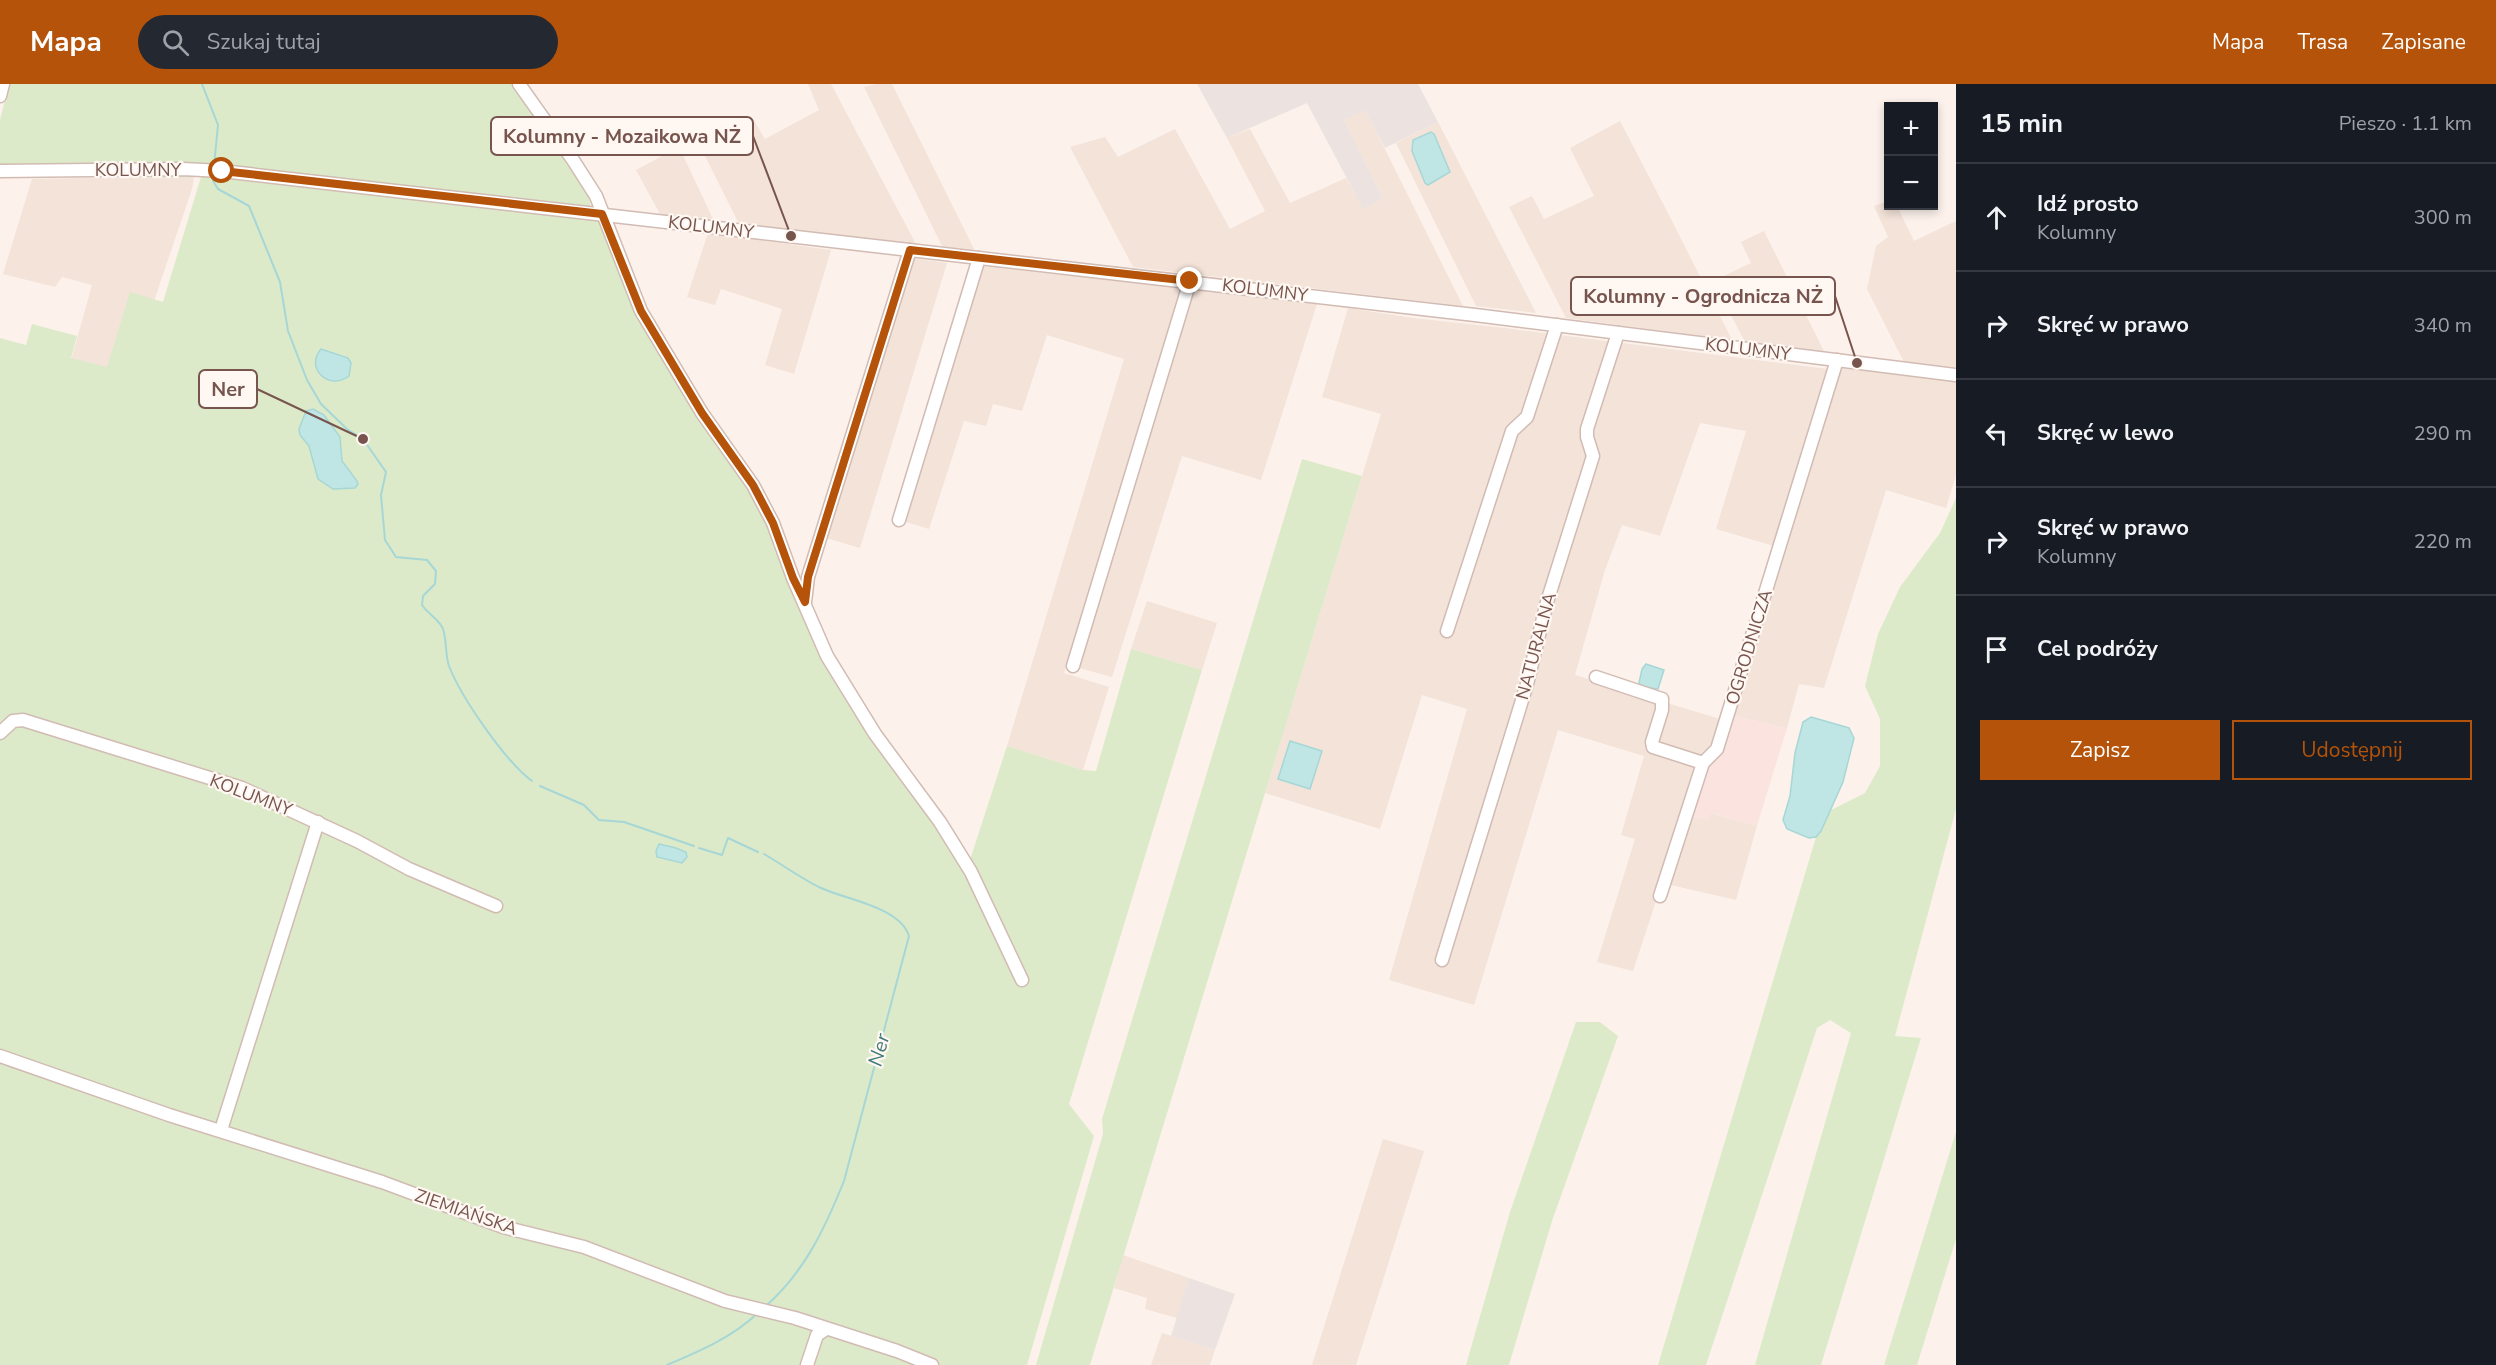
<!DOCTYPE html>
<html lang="pl">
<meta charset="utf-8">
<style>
:root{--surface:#171b24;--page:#242831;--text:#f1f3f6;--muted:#9ea1a6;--line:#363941;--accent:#b45309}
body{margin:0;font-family:"Nunito Sans",sans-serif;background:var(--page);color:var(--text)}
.controls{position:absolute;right:18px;top:18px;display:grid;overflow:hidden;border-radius:0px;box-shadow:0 3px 9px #0003}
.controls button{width:54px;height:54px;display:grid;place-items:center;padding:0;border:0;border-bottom:2px solid var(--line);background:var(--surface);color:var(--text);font:30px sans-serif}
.stop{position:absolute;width:18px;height:18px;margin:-14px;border:4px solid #b45309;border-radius:50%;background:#fff}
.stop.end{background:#b45309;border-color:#fff;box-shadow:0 2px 6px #0008}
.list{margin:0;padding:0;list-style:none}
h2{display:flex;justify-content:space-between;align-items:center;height:78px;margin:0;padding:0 24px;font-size:26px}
h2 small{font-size:20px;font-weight:400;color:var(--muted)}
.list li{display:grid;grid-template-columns:39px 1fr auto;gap:18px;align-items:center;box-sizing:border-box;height:108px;padding:0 24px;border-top:2px solid var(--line)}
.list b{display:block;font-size:22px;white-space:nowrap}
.list p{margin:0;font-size:20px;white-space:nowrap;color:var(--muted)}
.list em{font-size:20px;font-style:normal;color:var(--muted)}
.actions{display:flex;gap:12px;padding:18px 24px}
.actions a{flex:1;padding:14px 0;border:2px solid var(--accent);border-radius:0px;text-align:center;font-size:21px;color:var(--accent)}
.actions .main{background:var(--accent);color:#fff}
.icon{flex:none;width:33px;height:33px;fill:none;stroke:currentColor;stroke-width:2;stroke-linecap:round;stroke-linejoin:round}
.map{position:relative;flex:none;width:1956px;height:1281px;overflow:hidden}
header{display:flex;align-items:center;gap:36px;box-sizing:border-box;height:84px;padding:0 30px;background:var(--accent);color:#fff}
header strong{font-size:28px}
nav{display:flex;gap:33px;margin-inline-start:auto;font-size:21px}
.search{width:420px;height:54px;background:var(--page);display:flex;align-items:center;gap:15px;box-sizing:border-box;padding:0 21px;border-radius:33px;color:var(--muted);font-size:22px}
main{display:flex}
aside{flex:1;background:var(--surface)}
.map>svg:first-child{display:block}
.residential{fill:#f3e3d9}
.commercial{fill:#fbe3df}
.industrial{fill:#ece3e0}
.green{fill:#dceac9}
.water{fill:#bfe6e4;stroke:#a6d7d6;stroke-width:1.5}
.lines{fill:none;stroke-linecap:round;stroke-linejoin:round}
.stream{stroke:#a6d7d6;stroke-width:2}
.minor-casing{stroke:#d1bbb3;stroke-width:15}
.minor{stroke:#fff;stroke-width:12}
.route{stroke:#b45309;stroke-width:8}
.labels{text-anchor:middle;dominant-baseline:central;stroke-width:4.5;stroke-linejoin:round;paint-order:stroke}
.street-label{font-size:18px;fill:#77554e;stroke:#fef7f2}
.water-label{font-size:20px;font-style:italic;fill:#427b79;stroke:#fef7f2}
.leader{fill:none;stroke:#77554e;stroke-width:2}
.callout-dot{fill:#77554e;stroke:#fef7f2;stroke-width:2}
.callout{fill:#fef7f2;stroke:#77554e;stroke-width:2}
.callout-label{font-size:20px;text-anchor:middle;font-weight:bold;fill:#77554e}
</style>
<header>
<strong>Mapa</strong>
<div class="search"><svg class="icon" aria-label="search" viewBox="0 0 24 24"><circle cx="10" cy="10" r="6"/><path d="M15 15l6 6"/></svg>Szukaj tutaj</div>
<nav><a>Mapa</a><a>Trasa</a><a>Zapisane</a></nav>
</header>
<main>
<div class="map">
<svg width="1956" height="1281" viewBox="0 0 1956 1281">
<rect width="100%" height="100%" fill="#fcf2eb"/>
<g class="residential">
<polygon points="808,0 831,0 916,160 739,140 699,60 753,35 765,55 819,26"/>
<polygon points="877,0 892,0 975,167 943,164 864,3"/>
<polygon points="1365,25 1463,222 1133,183 1070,63 1105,53 1118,73 1175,45 1230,145 1265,127 1227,54 1250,45 1290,119 1346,94 1363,124 1383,115 1344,36"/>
<polygon points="1620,37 1670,133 1732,256 1566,234 1509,123 1532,112 1544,135 1594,112 1570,64"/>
<polygon points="1438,38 1536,229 1476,222 1396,59"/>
<polygon points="679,63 714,137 660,130 636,86"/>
<polygon points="194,92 192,105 153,220 102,304 65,298 92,201 62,193 55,203 3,190 32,95"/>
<polygon points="1888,117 1888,122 1897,122 1914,157 1956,137 1956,283 1904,278 1867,205 1876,162 1888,153 1874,122"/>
<polygon points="1764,147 1825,269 1745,258 1713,197 1751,179 1741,158"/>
<polygon points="708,149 831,166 794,290 765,281 782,225 721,205 715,221 687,213"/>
<polygon points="912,174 947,179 860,464 826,454"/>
<polygon points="982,182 1183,204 1064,589 1109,603 1083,686 1007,662 1124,275 1047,251 1022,327 993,320 986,342 964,337 929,445 903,437"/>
<polygon points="1193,204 1317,220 1261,396 1182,372 1112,593 1079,584"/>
<polygon points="1348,224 1413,234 1505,244 1828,285 1774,462 1716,445 1746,347 1700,339 1660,452 1622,441 1605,486 1575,591 1720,635 1712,658 1697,681 1710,729 1757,742 1736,816 1662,799 1633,887 1597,878 1635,755 1621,751 1644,672 1558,646 1474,921 1389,896 1467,625 1422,611 1380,745 1265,709 1381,330 1322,313"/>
<polygon points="1840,284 1956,298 1956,391 1946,424 1886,406 1824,604 1799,600 1787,644 1734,632"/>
<polygon points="1147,517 1217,539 1202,586 1131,565"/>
<polygon points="1383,1055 1424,1067 1356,1281 1312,1281"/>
<polygon points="1123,1171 1189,1194 1177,1234 1145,1225 1147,1214 1114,1204"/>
<polygon points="1162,1249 1215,1266 1210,1281 1151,1281"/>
</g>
<polygon class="commercial" points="1734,632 1787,644 1757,742 1711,729 1708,737 1690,733 1705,684 1719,673"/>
<g class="industrial">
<polygon points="1197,0 1418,0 1438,38 1385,64 1365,26 1344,36 1383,115 1363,125 1307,19 1227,54"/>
<polygon points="1189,1194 1235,1210 1215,1266 1171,1252"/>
</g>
<g class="green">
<path d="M9,0H513C529,22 592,98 590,120L606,140L633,214L757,414L821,561L968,782L1007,662L1083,686L1096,687L1131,565L1202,586L1069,1020L1094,1052L1027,1281H0V254L26,261L32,240L77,252L71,274L107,283L130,208L163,218L201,93L124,94L128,79L0,84V36Z"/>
<polygon points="1302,375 1362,392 1090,1281 1036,1281 1103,1050 1102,1035"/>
<polygon points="1956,414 1956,725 1895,952 1921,954 1821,1281 1755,1281 1851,949 1830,936 1817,944 1706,1281 1658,1281 1816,753 1831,726 1865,709 1880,682 1880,635 1865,602 1878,550 1900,503 1940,449"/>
<polygon points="1576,938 1600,938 1618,952 1552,1137 1509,1281 1466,1281 1510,1128"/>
<polygon points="1956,1048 1956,1155 1917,1281 1884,1281"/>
</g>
<g class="water">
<polygon points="1431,48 1434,50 1450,88 1428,101 1425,99 1412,67 1413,56"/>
<path d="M321,265L348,274L351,279L349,292C330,307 304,285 321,265Z"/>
<polygon points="313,325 324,331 340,353 342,377 357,397 358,400 355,404 333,405 318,395 309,362 300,351 299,345 306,327"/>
<polygon points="1646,580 1664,586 1658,605 1644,603 1639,599 1642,585"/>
<polygon points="1811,633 1849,644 1854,654 1843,698 1821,747 1816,753 1809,754 1787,745 1783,736 1790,712 1795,669 1803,638"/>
<polygon points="1290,657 1322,667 1310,705 1278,695"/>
<polygon points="659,760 676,764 686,768 687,773 682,779 657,773 656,767"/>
</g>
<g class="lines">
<g class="stream">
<polyline points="202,0 218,41 214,82"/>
<path d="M214,91L213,97L218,105L249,122L280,198L288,247L307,296L321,320L347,345L363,355L386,388L381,411L385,456L396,473L427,476L436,487L435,500L423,512L422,521C428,530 440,536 443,545C447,557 445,570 449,582C461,613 505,677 532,697"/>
<polyline points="540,702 584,721 599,736 624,738 694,762"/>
<polyline points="699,764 722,771 728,754 758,768"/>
<path d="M764,770C783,781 802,795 821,804C847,816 900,823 909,852L844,1097C825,1144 805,1187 767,1221"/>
<path d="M667,1281C700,1267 731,1254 758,1229"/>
</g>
<g class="minor-casing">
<g id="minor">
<polyline points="519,0 573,76 596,112 641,227 702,329 753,401 773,439 793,494 827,572 875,650 940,738 971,788 1022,896"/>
<polyline points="0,12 3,0"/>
<polyline points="0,87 183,85 222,87 1475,231 1956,291"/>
<polyline points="899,436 979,174"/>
<polyline points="805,518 808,493 910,166"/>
<polyline points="1447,547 1512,347 1527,333 1557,241"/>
<polyline points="1073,582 1190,197"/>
<polyline points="1596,593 1662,615 1662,626 1652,658 1653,663 1703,679"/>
<polyline points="0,649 13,637 23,636 242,704 357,757 409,785 496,822"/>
<polyline points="1660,812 1703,679 1717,665 1837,276"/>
<polyline points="1442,876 1527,600 1547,518 1593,372 1587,353 1587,345 1618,249"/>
<polyline points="0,972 169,1031 382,1098 503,1143 584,1163 725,1217 795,1234 897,1267 932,1281"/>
<polyline points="221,1046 318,738"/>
<polyline points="807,1281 817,1251 826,1245"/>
</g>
</g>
<use href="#minor" class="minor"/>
</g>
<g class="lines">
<polyline class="route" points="222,87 602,130 641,227 702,329 753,401 773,439 793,494 805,518 808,493 910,166 1190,197"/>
</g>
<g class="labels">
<g class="street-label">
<text x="138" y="86">KOLUMNY</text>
<text transform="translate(711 143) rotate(7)">KOLUMNY</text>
<text transform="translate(1265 206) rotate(7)">KOLUMNY</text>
<text transform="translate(1748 265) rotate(7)">KOLUMNY</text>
<text transform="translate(1536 562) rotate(-75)">NATURALNA</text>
<text transform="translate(1749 563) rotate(-73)">OGRODNICZA</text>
<text transform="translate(251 711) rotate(21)">KOLUMNY</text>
<text transform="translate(466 1128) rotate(19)">ZIEMIAŃSKA</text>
</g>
<g class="water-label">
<text transform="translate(879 966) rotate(-75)">Ner</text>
</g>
</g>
<path class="leader" d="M791 152L753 52M1857 279L1835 212M363 355L257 305"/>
<g class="callout-dot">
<circle cx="791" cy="152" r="6"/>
<circle cx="1857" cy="279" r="6"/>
<circle cx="363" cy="355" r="6"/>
</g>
<g class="callout">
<rect x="491" y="33" width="262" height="38" rx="6"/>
<rect x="1571" y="193" width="264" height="38" rx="6"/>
<rect x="199" y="286" width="58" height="38" rx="6"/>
</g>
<g class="callout-label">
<text x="622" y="59">Kolumny - Mozaikowa NŻ</text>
<text x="1703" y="219">Kolumny - Ogrodnicza NŻ</text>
<text x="228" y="312">Ner</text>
</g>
</svg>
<div class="controls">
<button>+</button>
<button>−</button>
</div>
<div class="stop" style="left:222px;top:87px"></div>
<div class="stop end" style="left:1190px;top:197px"></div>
</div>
<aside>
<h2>15 min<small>Pieszo · 1.1 km</small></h2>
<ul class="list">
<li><svg class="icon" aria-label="ahead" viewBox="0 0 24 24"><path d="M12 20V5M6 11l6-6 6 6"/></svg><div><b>Idź prosto</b><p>Kolumny</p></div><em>300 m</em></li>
<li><svg class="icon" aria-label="right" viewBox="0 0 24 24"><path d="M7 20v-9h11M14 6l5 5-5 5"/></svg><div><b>Skręć w prawo</b></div><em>340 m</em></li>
<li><svg class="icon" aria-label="left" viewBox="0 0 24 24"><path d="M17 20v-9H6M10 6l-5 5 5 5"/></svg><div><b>Skręć w lewo</b></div><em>290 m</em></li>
<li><svg class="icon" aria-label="right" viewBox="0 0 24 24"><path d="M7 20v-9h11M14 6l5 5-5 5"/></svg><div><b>Skręć w prawo</b><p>Kolumny</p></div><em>220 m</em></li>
<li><svg class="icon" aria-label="arrive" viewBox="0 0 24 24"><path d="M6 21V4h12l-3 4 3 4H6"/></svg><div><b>Cel podróży</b></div></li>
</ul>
<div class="actions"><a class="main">Zapisz</a><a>Udostępnij</a></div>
</aside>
</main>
